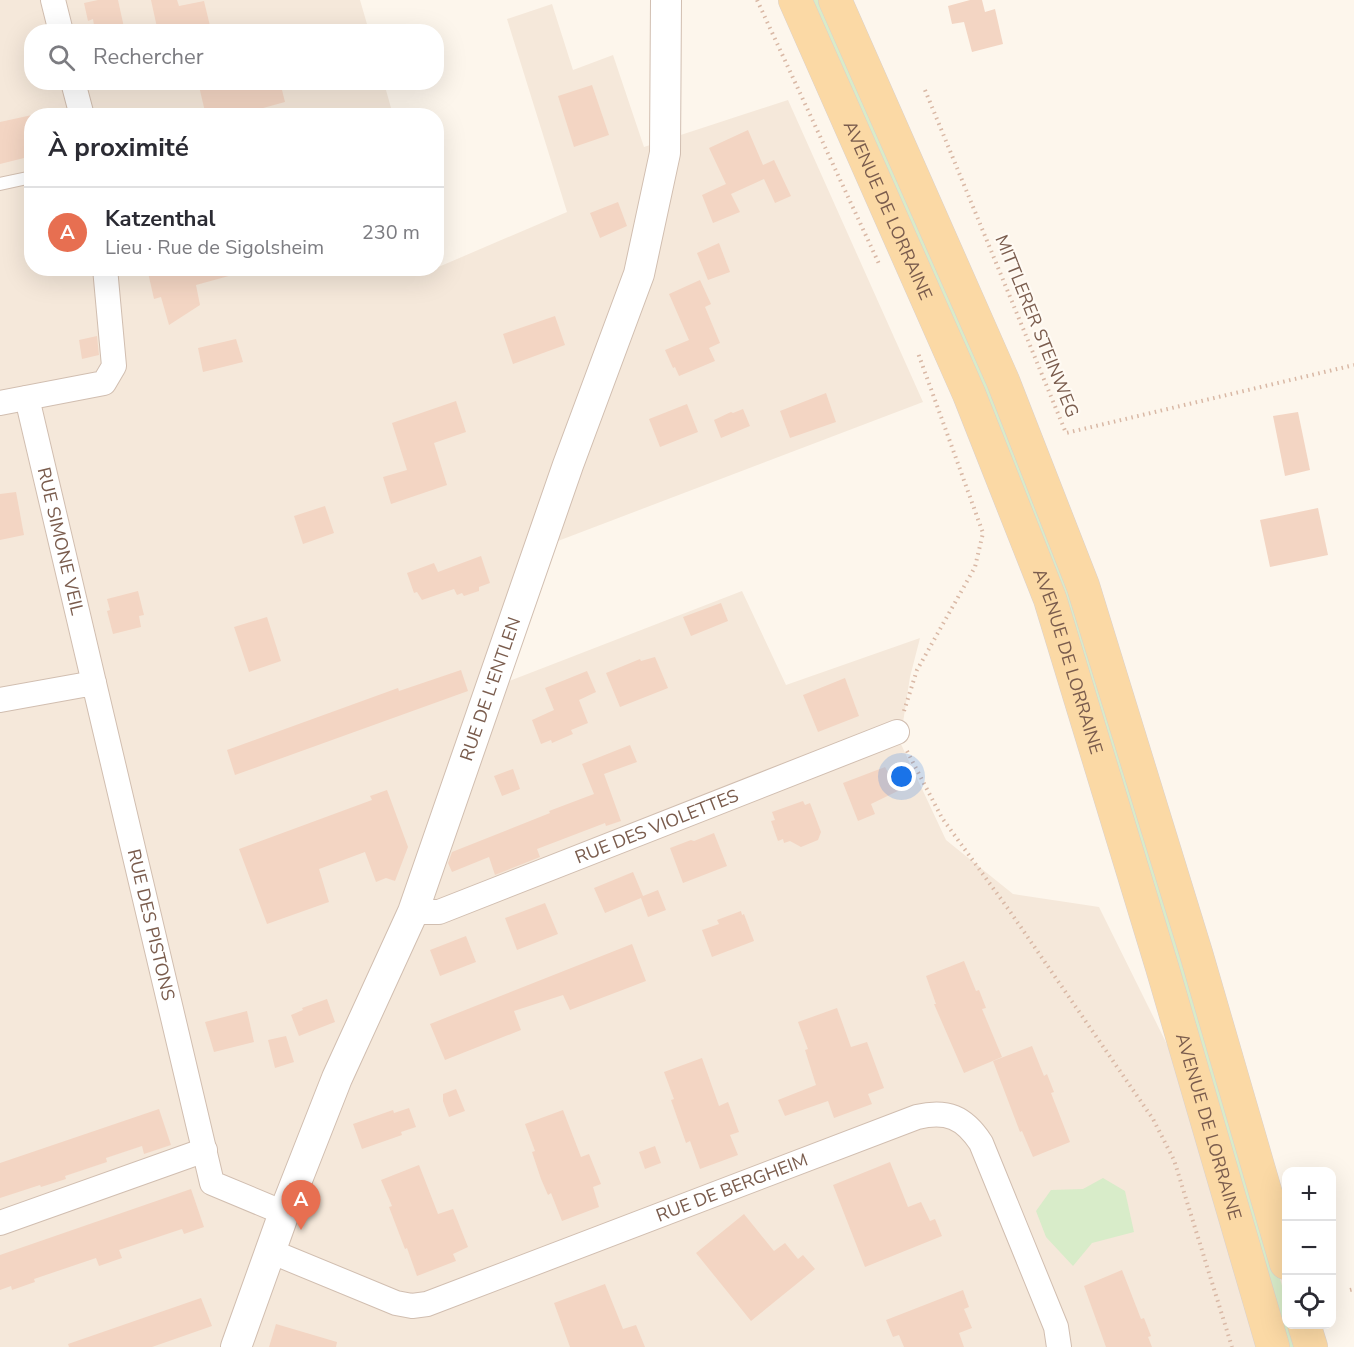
<!DOCTYPE html>
<html lang="fr">
<meta charset="utf-8">
<style>
:root{--surface:#fff;--page:#f7f7f7;--text:#2b2b33;--muted:#7c7c81;--line:#e1e1e2;--accent:#e76f51}
body{margin:0;font-family:"Nunito Sans",sans-serif;background:var(--page);color:var(--text)}
.controls{position:absolute;right:18px;bottom:18px;display:grid;overflow:hidden;border-radius:12px;box-shadow:0 6px 24px #0002}
.controls button{width:54px;height:54px;display:grid;place-items:center;padding:0;border:0;border-bottom:2px solid var(--line);background:var(--surface);color:var(--text);font:30px sans-serif}
.you{position:absolute;left:902px;top:777px;width:21px;height:21px;margin:-15px;border:4px solid #fff;border-radius:50%;background:#1a73e8;box-shadow:0 0 0 9px #1a73e833}
.badge{display:grid;place-items:center;width:39px;height:39px;border-radius:50%;background:var(--accent);color:#fff;font-size:20px;font-weight:700}
.pin{position:absolute;translate:-50% -50px;filter:drop-shadow(0 2px 3px #0008)}
.pin::after{content:'';position:absolute;top:32px;width:21px;height:18px;background:inherit;clip-path:polygon(0 0,100% 0,50% 100%)}
.list{margin:0;padding:0;list-style:none}
h2{display:flex;justify-content:space-between;align-items:center;height:78px;margin:0;padding:0 24px;font-size:26px}
h2 small{font-size:20px;font-weight:400;color:var(--muted)}
.list li{display:grid;grid-template-columns:39px 1fr auto;gap:18px;align-items:center;box-sizing:border-box;height:90px;padding:0 24px;border-top:2px solid var(--line)}
.list b{display:block;font-size:22px;white-space:nowrap}
.list p{margin:0;font-size:20px;white-space:nowrap;color:var(--muted)}
.list em{font-size:20px;font-style:normal;color:var(--muted)}
.icon{flex:none;width:33px;height:33px;fill:none;stroke:currentColor;stroke-width:2;stroke-linecap:round;stroke-linejoin:round}
.map{position:relative;flex:none;width:1354px;height:1347px;overflow:hidden}
.search{position:absolute;background:var(--surface);box-shadow:0 6px 24px #0002;left:24px;top:24px;width:420px;height:66px;display:flex;align-items:center;gap:15px;box-sizing:border-box;padding:0 21px;border-radius:24px;color:var(--muted);font-size:22px}
.panel{position:absolute;background:var(--surface);box-shadow:0 6px 24px #0002;left:24px;top:108px;width:420px;height:168px;border-radius:24px}
.map>svg:first-child{display:block}
.residential{fill:#f5e8da}
.green{fill:#d8ecc9}
.building{fill:#f3d5c3}
.lines{fill:none;stroke-linecap:round;stroke-linejoin:round}
.service-casing{stroke:#d1beb0;stroke-width:14}
.minor-casing{stroke:#d1beb0;stroke-width:26}
.tertiary-casing{stroke:#d1beb0;stroke-width:32}
.primary-casing{stroke:#dad1cd;stroke-width:34}
.path{stroke:#d9b8a5;stroke-width:4;stroke-dasharray:1.5 4.5;stroke-linecap:butt}
.service{stroke:#fff;stroke-width:12}
.minor{stroke:#fff;stroke-width:24}
.tertiary{stroke:#fff;stroke-width:30}
.primary{stroke:#fbd9a5;stroke-width:33}
.labels{text-anchor:middle;dominant-baseline:central;stroke-width:4.5;stroke-linejoin:round;paint-order:stroke}
.street-label{font-size:18px;fill:#7a5c4d;stroke:#fffaf3}
</style>
<div class="map">
<svg width="1354" height="1347" viewBox="0 0 1354 1347">
<rect width="100%" height="100%" fill="#fdf6ec"/>
<polygon class="residential" points="0,0 360,0 369,31 32,32 32,82 384,83 393,115 32,116 32,268 436,268 567,212 507,19 552,4 573,70 613,55 644,147 788,100 923,402 529,552 481,692 742,591 786,685 920,638 910,677 900,742 946,840 1013,894 1099,907 1286,1285 1286,1324 1317,1347 0,1347"/>
<g class="green">
<polygon points="812,0 824,0 1026,464 1082,619 1286,1299 1286,1324 1294,1325 1301,1347 1288,1347 1103,725"/>
<polygon points="1103,1178 1125,1191 1134,1232 1092,1243 1073,1266 1046,1237 1036,1211 1051,1190 1083,1189"/>
</g>
<g class="building">
<polygon points="98,0 118,0 125,32 95,32 93,19 88,21 84,3"/>
<polygon points="151,0 177,0 179,6 204,1 210,26 182,32 158,32"/>
<polygon points="970,0 982,0 985,12 995,9 1003,44 972,52 964,22 952,24 948,6"/>
<polygon points="198,82 280,82 285,102 234,116 206,116"/>
<polygon points="592,85 609,135 574,147 558,96"/>
<polygon points="32,115 32,156 0,164 0,122"/>
<polygon points="748,130 763,165 774,160 791,196 775,203 764,179 731,194 740,212 713,223 702,195 726,184 709,148"/>
<polygon points="618,202 627,226 600,238 590,213"/>
<polygon points="719,243 730,272 708,280 697,253"/>
<polygon points="147,268 236,268 236,274 196,285 200,305 169,325 161,297 154,299"/>
<polygon points="700,280 711,304 705,307 720,343 709,348 715,361 679,376 675,367 673,368 665,350 689,340 669,294"/>
<polygon points="555,316 565,345 513,364 503,334"/>
<polygon points="97,336 99,355 82,359 79,340"/>
<polygon points="236,339 243,362 203,372 198,348"/>
<polygon points="826,393 836,422 790,438 780,411"/>
<polygon points="456,401 466,432 434,443 447,485 391,504 383,477 407,470 392,423"/>
<polygon points="687,404 698,432 660,447 649,419"/>
<polygon points="743,409 750,426 721,438 714,420 731,412 733,413"/>
<polygon points="1298,412 1310,470 1285,476 1273,416"/>
<polygon points="16,492 24,535 0,540 0,494"/>
<polygon points="325,506 334,533 303,544 294,516"/>
<polygon points="1318,508 1328,555 1270,567 1260,520"/>
<polygon points="481,556 490,583 479,587 479,591 464,596 462,593 457,595 454,589 422,600 417,592 414,593 407,573 434,563 438,572"/>
<polygon points="138,591 144,615 139,616 141,627 113,634 107,611 110,610 107,599"/>
<polygon points="721,603 728,621 691,636 683,617"/>
<polygon points="267,617 281,661 249,672 234,627"/>
<polygon points="655,657 668,688 620,707 606,673 640,659 641,661"/>
<polygon points="461,670 468,691 235,775 227,750 398,688 399,691"/>
<polygon points="587,671 596,692 579,700 588,723 571,730 573,734 552,743 551,740 541,744 532,720 554,710 545,688"/>
<polygon points="845,678 859,716 818,732 803,695"/>
<polygon points="630,745 637,762 604,774 621,821 606,826 605,823 537,849 540,857 495,875 489,857 452,872 448,863 452,852 550,813 549,811 594,794 582,764"/>
<polygon points="885,767 890,776 898,773 904,788 871,804 875,814 858,821 843,783"/>
<polygon points="513,769 520,789 502,796 494,776"/>
<polygon points="387,790 408,847 395,881 386,878 376,882 365,852 319,869 329,902 267,924 239,849 372,800 370,796"/>
<polygon points="803,801 805,805 810,803 821,832 818,840 801,847 790,841 784,843 783,839 778,841 771,821 775,820 772,812"/>
<polygon points="714,833 727,866 683,883 670,848 691,840 694,841"/>
<polygon points="633,872 643,896 658,890 666,910 648,917 641,898 605,913 594,888"/>
<polygon points="545,903 558,934 517,950 505,918"/>
<polygon points="741,911 742,915 744,914 754,941 712,957 702,930 719,924 717,920"/>
<polygon points="466,936 476,962 440,976 430,950"/>
<polygon points="632,944 646,981 570,1010 563,995 514,1011 521,1030 445,1060 430,1024"/>
<polygon points="964,961 976,991 979,990 986,1008 982,1009 1002,1057 964,1073 934,1004 936,1004 926,976"/>
<polygon points="327,999 335,1022 299,1036 291,1015 303,1010 302,1008"/>
<polygon points="837,1008 851,1047 867,1042 884,1088 868,1094 872,1104 834,1118 828,1101 785,1116 778,1100 816,1085 805,1050 808,1049 798,1022"/>
<polygon points="247,1011 254,1042 214,1052 205,1022"/>
<polygon points="286,1036 294,1062 275,1068 268,1040"/>
<polygon points="1032,1046 1044,1076 1047,1074 1054,1092 1051,1093 1070,1142 1033,1157 1022,1131 1020,1132 993,1061"/>
<polygon points="702,1058 719,1106 728,1102 739,1132 730,1135 738,1155 700,1169 690,1141 686,1143 671,1100 674,1099 664,1072"/>
<polygon points="456,1089 465,1111 449,1117 443,1101 443,1094"/>
<polygon points="409,1108 416,1127 401,1132 402,1135 362,1149 353,1124 393,1110 394,1113"/>
<polygon points="159,1109 171,1145 144,1154 142,1146 106,1158 107,1162 65,1176 66,1179 41,1187 40,1185 0,1198 0,1163"/>
<polygon points="563,1110 581,1157 589,1154 601,1184 593,1187 599,1207 562,1221 551,1193 548,1195 541,1179 532,1152 535,1151 525,1124"/>
<polygon points="655,1146 661,1163 645,1169 639,1152"/>
<polygon points="890,1162 908,1207 921,1202 930,1221 935,1219 942,1236 865,1267 833,1185"/>
<polygon points="419,1165 438,1214 453,1209 468,1247 453,1254 456,1261 417,1276 407,1248 405,1249 389,1207 392,1206 381,1180"/>
<polygon points="191,1189 204,1227 184,1234 182,1229 119,1250 122,1258 99,1266 96,1258 34,1279 35,1282 12,1290 11,1286 0,1290 0,1255"/>
<polygon points="744,1214 774,1251 785,1243 798,1259 803,1255 815,1269 751,1321 696,1253"/>
<polygon points="1122,1270 1141,1319 1144,1318 1151,1336 1148,1337 1152,1347 1106,1347 1084,1286"/>
<polygon points="605,1284 623,1329 636,1325 645,1347 570,1347 554,1303"/>
<polygon points="963,1290 969,1307 964,1309 972,1328 959,1333 964,1347 904,1347 899,1335 893,1337 886,1320"/>
<polygon points="201,1298 212,1326 152,1347 69,1347 68,1344"/>
<polygon points="276,1324 337,1342 336,1347 269,1347"/>
</g>
<g class="lines">
<g class="service-casing">
<polyline id="service" points="0,184 32,177"/>
</g>
<g class="minor-casing">
<g id="minor">
<polyline points="53,0 61,32"/>
<polyline points="73,82 82,116"/>
<path id="s1" d="M27,398L94,683"/>
<polyline points="0,403 104,383 114,366 105,268"/>
<path id="s2" d="M0,700L94,683L212,1183L284,1213"/>
<path id="s3" d="M413,912H439L897,732"/>
<polyline points="0,1223 205,1150"/>
<path id="s4" d="M270,1251L396,1303L412,1306L427,1304L917,1117C947,1110 964,1117 981,1143L1056,1327L1059,1347"/>
</g>
</g>
<g class="tertiary-casing">
<g id="tertiary">
<path id="s5" d="M236,1347L284,1213L337,1078L413,912L568,465L639,274L665,153L666,0"/>
</g>
</g>
<g class="primary-casing">
<g id="primary">
<path id="s6" d="M795,0L969,394L1050,599L1162,967L1273,1347"/>
<polyline points="835,0 1003,381 1083,586 1196,953 1286,1263"/>
<polyline points="1304,1324 1311,1347"/>
</g>
</g>
<g class="path">
<polyline points="757,0 880,266"/>
<polyline points="925,90 1066,433 1354,365"/>
<polyline points="904,711 917,670 975,567 983,533 918,353"/>
<polyline points="907,751 942,818 1009,910 1153,1119 1174,1160 1232,1347"/>
<polyline points="1350,1290 1354,1289"/>
</g>
<use href="#service" class="service"/>
<use href="#minor" class="minor"/>
<use href="#tertiary" class="tertiary"/>
<use href="#primary" class="primary"/>
</g>
<g class="labels">
<g class="street-label">
<text stroke="none"><textPath href="#s6" startOffset="230">AVENUE DE LORRAINE</textPath></text>
<text transform="translate(1037 326) rotate(68)">MITTLERER STEINWEG</text>
<text stroke="none"><textPath href="#s1" startOffset="147">RUE SIMONE VEIL</textPath></text>
<text stroke="none"><textPath href="#s6" startOffset="716">AVENUE DE LORRAINE</textPath></text>
<text stroke="none"><textPath href="#s5" startOffset="706">RUE DE L'ENTLEN</textPath></text>
<text stroke="none"><textPath href="#s3" startOffset="260">RUE DES VIOLETTES</textPath></text>
<text stroke="none"><textPath href="#s2" startOffset="344">RUE DES PISTONS</textPath></text>
<text stroke="none"><textPath href="#s6" startOffset="1202">AVENUE DE LORRAINE</textPath></text>
<text stroke="none"><textPath href="#s4" startOffset="494">RUE DE BERGHEIM</textPath></text>
</g>
</g>
</svg>
<div class="controls">
<button>+</button>
<button>−</button>
<button><svg class="icon" aria-label="locate" viewBox="0 0 24 24"><circle cx="12" cy="12" r="6"/><path d="M12 2v4M12 18v4M2 12h4M18 12h4"/></svg></button>
</div>
<div class="you"></div>
<div class="pin badge" style="left:301px;top:1230px">A</div>
<div class="search"><svg class="icon" aria-label="search" viewBox="0 0 24 24"><circle cx="10" cy="10" r="6"/><path d="M15 15l6 6"/></svg>Rechercher</div>
<section class="panel">
<h2>À proximité<small></small></h2>
<ul class="list">
<li><span class="badge">A</span><div><b>Katzenthal</b><p>Lieu · Rue de Sigolsheim</p></div><em>230 m</em></li>
</ul>
</section>
</div>
